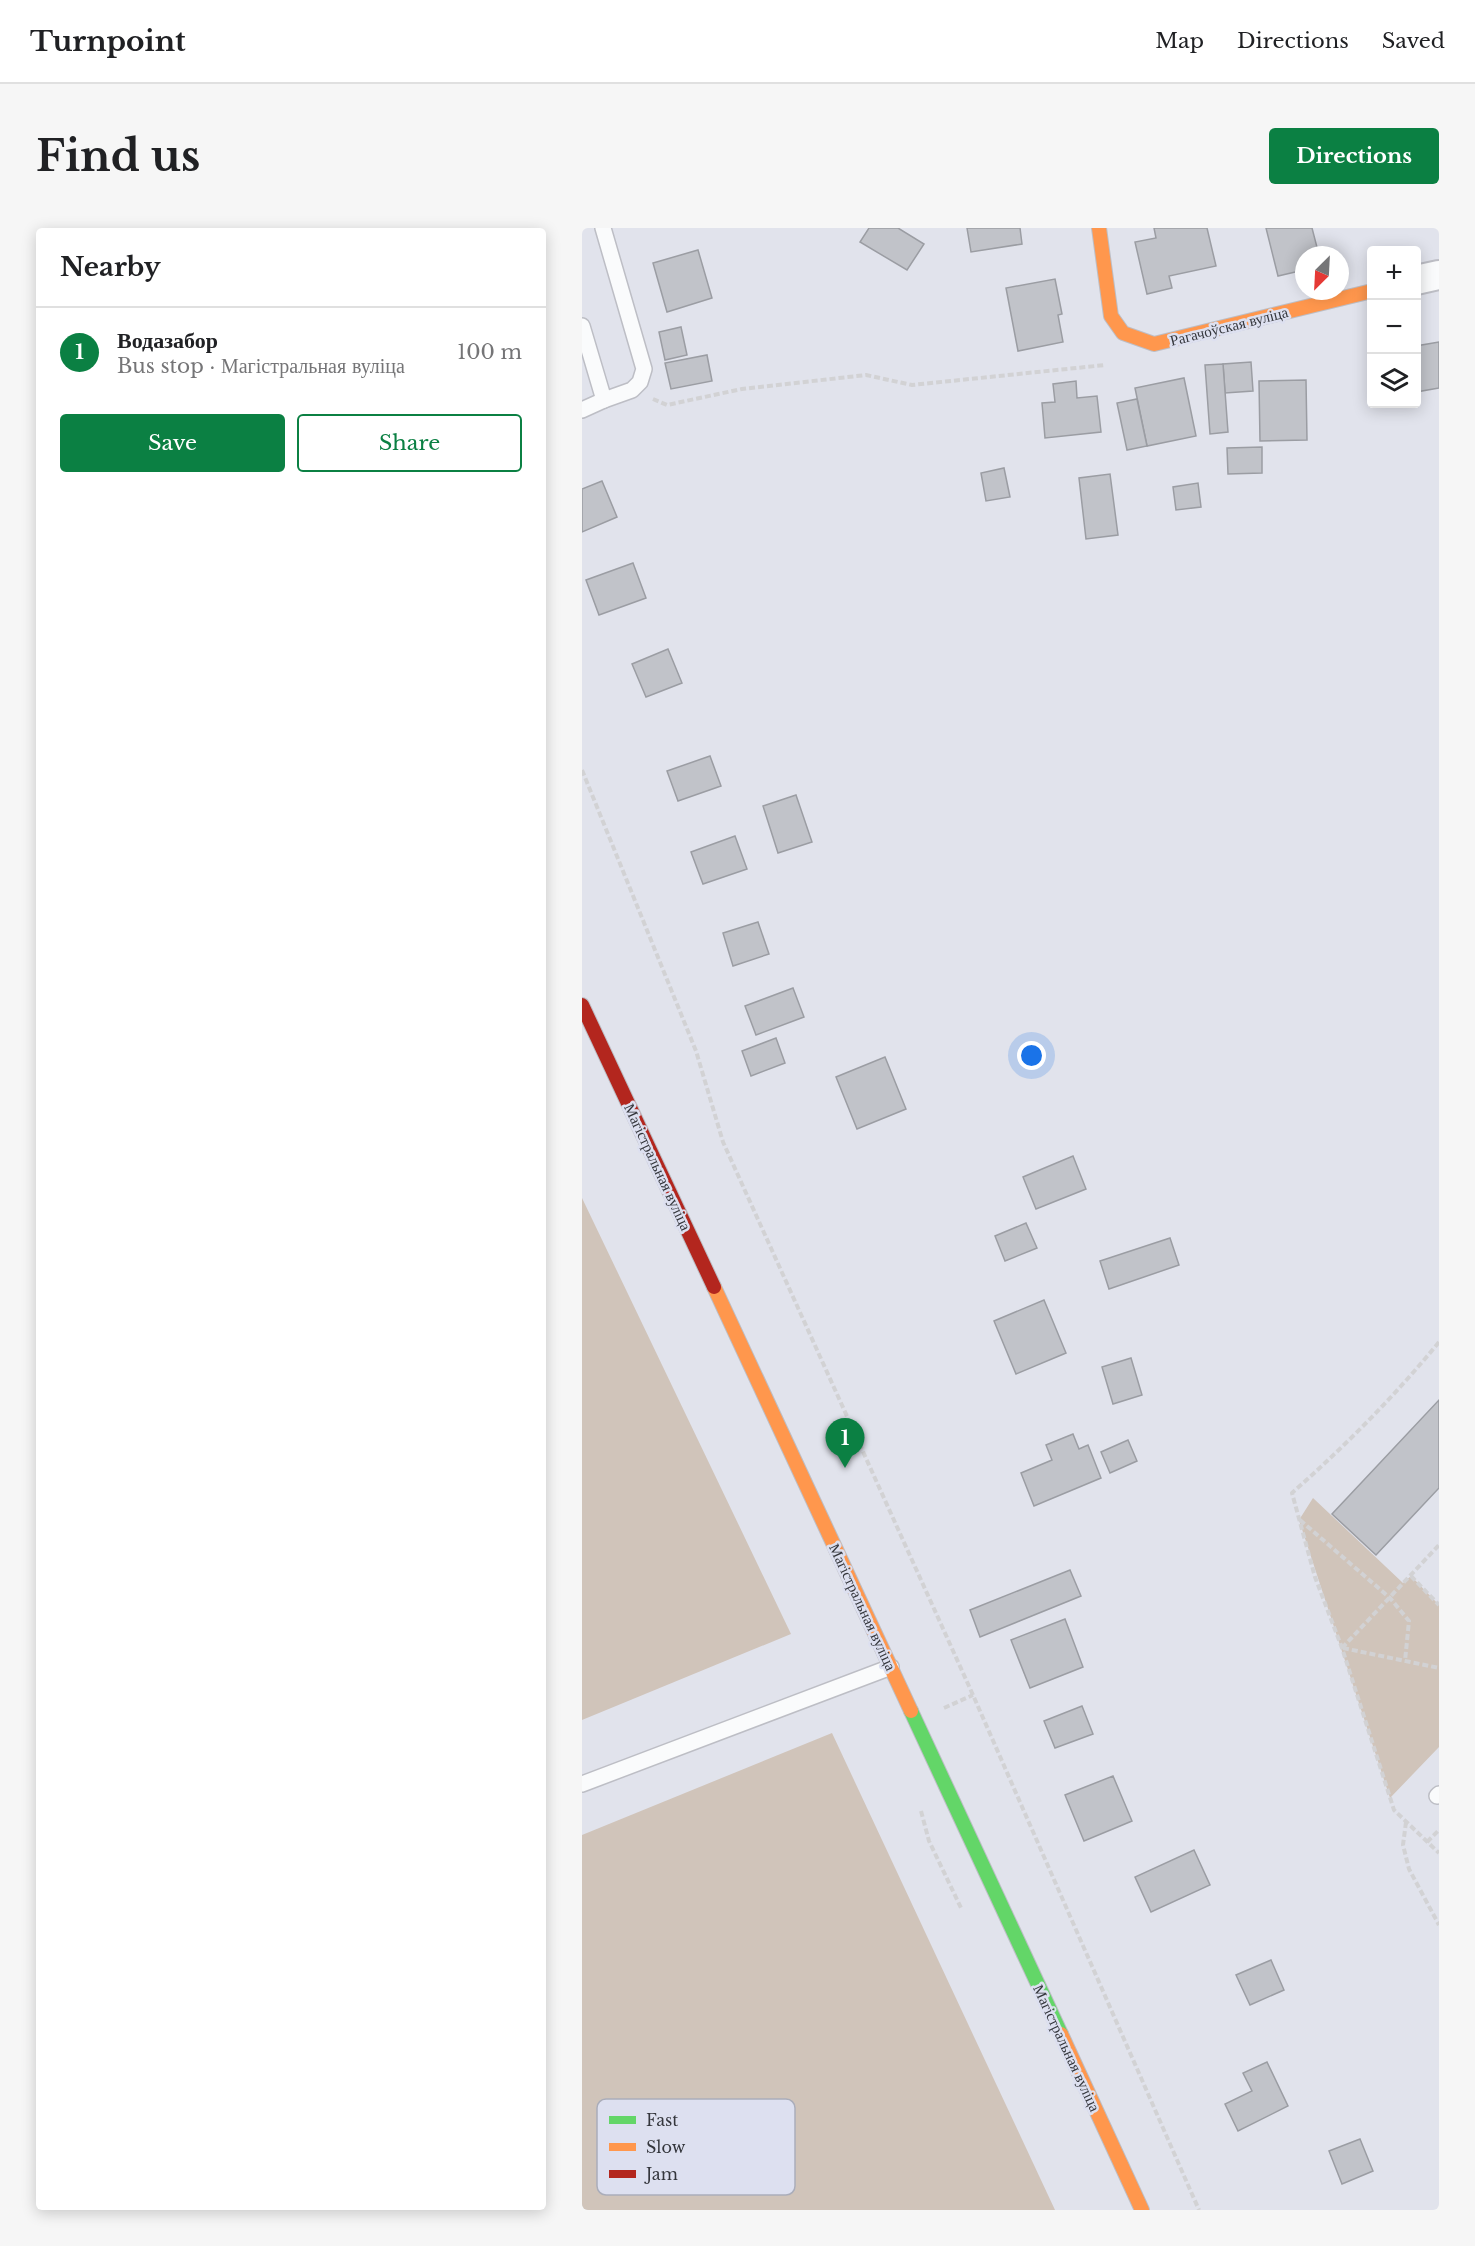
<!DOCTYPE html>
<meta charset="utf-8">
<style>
:root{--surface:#fff;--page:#f6f6f6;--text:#202124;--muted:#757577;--line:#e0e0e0;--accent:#0b8043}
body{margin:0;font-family:"Libre Baskerville",serif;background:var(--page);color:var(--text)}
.controls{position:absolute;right:18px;top:18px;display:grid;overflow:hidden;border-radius:6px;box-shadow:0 3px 15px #0003}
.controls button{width:54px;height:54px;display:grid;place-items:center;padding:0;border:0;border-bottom:2px solid var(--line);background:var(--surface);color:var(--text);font:30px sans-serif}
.compass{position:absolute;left:713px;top:18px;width:54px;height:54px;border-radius:50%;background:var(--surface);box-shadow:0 3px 15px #0003;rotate:204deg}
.you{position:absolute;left:450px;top:828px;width:21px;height:21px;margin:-15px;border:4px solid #fff;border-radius:50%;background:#1a73e8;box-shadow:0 0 0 9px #1a73e833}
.badge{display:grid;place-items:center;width:39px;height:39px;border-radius:50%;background:var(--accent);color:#fff;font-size:20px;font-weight:700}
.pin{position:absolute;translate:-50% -50px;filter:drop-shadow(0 2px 3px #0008)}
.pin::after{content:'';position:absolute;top:32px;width:21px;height:18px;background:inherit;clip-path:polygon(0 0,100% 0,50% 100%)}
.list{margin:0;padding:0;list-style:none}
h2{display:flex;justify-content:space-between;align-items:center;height:78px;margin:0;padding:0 24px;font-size:26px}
h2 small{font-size:20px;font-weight:400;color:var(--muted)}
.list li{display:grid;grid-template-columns:39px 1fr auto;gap:18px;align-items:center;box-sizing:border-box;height:90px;padding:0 24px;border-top:2px solid var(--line)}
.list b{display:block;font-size:22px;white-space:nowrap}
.list p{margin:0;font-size:20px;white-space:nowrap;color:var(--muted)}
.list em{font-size:20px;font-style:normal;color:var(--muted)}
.actions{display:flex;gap:12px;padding:18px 24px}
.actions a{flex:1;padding:14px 0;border:2px solid var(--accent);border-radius:6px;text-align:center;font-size:21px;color:var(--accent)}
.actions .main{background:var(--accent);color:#fff}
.icon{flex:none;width:33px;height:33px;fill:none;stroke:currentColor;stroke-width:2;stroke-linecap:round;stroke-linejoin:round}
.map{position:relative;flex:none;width:857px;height:1982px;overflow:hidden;border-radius:6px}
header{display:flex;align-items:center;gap:36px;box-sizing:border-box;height:84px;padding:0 30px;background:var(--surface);border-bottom:2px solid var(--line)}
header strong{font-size:28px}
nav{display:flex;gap:33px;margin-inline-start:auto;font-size:21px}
.intro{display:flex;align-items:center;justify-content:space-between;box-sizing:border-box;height:144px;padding:0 36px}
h1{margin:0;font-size:42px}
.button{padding:15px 27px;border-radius:6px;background:var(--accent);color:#fff;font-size:21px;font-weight:700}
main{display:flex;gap:36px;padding:0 36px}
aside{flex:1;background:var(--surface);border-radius:6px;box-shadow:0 3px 15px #0003}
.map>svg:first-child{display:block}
.green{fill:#d0c4ba}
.building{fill:#c1c3c9;stroke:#9b9da3;stroke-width:1.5}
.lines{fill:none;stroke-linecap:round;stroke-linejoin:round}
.lane-casing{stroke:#bdbec5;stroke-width:18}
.street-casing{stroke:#bdbec5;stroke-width:32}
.fast-casing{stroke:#bdbec5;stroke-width:16}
.slow-casing{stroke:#bdbec5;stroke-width:16}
.jam-casing{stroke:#bdbec5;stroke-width:16}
.path{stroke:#d2d2d4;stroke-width:4;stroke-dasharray:6 3;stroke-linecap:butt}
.lane{stroke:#fafbfc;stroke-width:15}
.street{stroke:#fafbfc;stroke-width:28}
.fast{stroke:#63d668;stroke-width:14}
.slow{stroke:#ff974d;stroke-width:14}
.jam{stroke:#b3261e;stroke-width:14}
.labels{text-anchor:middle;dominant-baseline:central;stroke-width:5;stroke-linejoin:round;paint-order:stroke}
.street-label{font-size:15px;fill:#34363c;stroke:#dde0f0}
.key{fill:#dde0f0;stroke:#aaadba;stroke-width:1.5}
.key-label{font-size:16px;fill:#34363c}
</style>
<header>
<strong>Turnpoint</strong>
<nav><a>Map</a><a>Directions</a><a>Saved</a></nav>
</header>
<div class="intro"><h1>Find us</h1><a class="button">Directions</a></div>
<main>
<aside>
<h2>Nearby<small></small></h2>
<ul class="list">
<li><span class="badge">1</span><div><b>Водазабор</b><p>Bus stop · Магістральная вуліца</p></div><em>100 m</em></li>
</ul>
<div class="actions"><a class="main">Save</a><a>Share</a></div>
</aside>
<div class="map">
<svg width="857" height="1982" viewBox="0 0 857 1982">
<rect width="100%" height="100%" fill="#e1e3ec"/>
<g class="green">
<polygon points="0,970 209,1406 0,1492"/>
<polygon points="731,1270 821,1355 829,1348 857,1377 857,1519 808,1570 717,1292"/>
<polygon points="250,1505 473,1982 0,1982 0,1607"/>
</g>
<g class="building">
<polygon points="287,0 316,0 342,16 325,42 278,14"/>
<polygon points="385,0 438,0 440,16 389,24"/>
<polygon points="572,0 625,0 634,38 587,48 590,60 565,66 553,14 574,10"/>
<polygon points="684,0 730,0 737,27 722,27 722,42 696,48"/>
<polygon points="116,22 130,70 85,84 71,35"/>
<polygon points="473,51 480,86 476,87 481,114 436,123 424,60"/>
<polygon points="99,99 105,127 83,132 77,104"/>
<polygon points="857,114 857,160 834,164 834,118"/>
<polygon points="125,127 130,153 89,161 83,135"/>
<polygon points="669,134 671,163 643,165 641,136"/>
<polygon points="641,136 646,204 628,206 623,137"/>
<polygon points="602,150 614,208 565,218 553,160"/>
<polygon points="724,152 725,212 678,213 677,153"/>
<polygon points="494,153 495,170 515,168 519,204 463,210 460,175 473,174 471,156"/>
<polygon points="555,171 565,218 545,222 535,175"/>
<polygon points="680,219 680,245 646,246 645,220"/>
<polygon points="422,240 428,269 404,273 399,245"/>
<polygon points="528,246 536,307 504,311 497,250"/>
<polygon points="20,253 35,289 0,304 0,261"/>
<polygon points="616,255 619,279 594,282 591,259"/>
<polygon points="51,335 64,370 17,387 4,352"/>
<polygon points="86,421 100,455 64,469 50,436"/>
<polygon points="128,528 139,558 96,573 85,543"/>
<polygon points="214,567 230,614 196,625 181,578"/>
<polygon points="153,608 165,641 121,656 109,624"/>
<polygon points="176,694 187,726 151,738 141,705"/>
<polygon points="211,760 222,789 174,807 163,778"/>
<polygon points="194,810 203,835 169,848 160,823"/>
<polygon points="303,829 324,881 275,901 254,849"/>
<polygon points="491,928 504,961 454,981 441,949"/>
<polygon points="444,995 455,1020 423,1033 413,1008"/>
<polygon points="588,1010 597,1037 527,1061 518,1033"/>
<polygon points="462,1072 484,1125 434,1146 412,1093"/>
<polygon points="549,1130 560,1167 531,1176 520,1139"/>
<polygon points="857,1172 857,1260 794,1327 750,1286"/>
<polygon points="491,1206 497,1221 506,1217 519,1250 452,1278 439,1245 470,1232 464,1217"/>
<polygon points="546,1212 555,1233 528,1245 519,1224"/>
<polygon points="488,1342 499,1368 398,1409 388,1382"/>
<polygon points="483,1391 501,1439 448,1460 429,1412"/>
<polygon points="500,1478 511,1506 473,1520 462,1493"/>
<polygon points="531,1548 550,1593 502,1613 483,1567"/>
<polygon points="612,1622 628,1657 569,1684 553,1649"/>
<polygon points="689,1732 702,1762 668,1777 654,1747"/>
<polygon points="685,1834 706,1878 656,1903 643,1876 670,1863 661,1845"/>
<polygon points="778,1911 791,1943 760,1956 747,1923"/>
</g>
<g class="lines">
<g class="lane-casing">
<g id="lane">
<polyline points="0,98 22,172"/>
<polyline points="0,182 22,172 50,162 58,154 62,141 21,0"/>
<polyline points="0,1556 309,1439"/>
<polyline points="855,1568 857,1566"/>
</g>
</g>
<g class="street-casing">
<polyline id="street" points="834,52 857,47"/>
</g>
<g class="fast-casing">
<polyline id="fast" points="329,1483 479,1806"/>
</g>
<g class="slow-casing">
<g id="slow">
<polyline points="517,0 529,88 541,105 572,116 790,63"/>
<polyline points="132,1059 329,1483"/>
<polyline points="479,1806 560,1982"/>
</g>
</g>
<g class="jam-casing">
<polyline id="jam" points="0,777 132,1059"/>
</g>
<g class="path">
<polyline points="71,171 85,177 160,161 284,147 330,157 523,137"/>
<polyline points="0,542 114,823 141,914 391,1467 617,1982"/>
<path d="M857,1114C812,1169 763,1218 710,1265L733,1349L760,1420L812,1582L857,1625"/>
<polyline points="718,1292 808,1370 827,1393 823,1433"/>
<polyline points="829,1348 857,1377"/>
<polyline points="760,1420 857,1317"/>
<polyline points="761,1420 857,1440"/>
<polyline points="362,1480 391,1467"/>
<polyline points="339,1583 347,1613 380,1682"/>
<polyline points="824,1594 821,1617 827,1641 857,1697"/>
<polyline points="845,1614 857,1602"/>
</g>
<use href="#lane" class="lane"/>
<use href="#street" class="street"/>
<use href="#fast" class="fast"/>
<use href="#slow" class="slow"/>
<use href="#jam" class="jam"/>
</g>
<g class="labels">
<g class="street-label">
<text transform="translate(647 98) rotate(-14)">Рагачоўская вуліца</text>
<text transform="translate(76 939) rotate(65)">Магістральная вуліца</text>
<text transform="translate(281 1379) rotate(65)">Магістральная вуліца</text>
<text transform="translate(485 1820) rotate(65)">Магістральная вуліца</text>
</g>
</g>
<rect x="15" y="1871" width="198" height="96" rx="9" class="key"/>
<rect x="27" y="1888" width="27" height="8" fill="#63d668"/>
<rect x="27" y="1915" width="27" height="8" fill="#ff974d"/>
<rect x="27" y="1942" width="27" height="8" fill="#b3261e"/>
<g class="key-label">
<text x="64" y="1898">Fast</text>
<text x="64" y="1925">Slow</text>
<text x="64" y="1952">Jam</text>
</g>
</svg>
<div class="controls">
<button>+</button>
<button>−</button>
<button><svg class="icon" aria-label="layers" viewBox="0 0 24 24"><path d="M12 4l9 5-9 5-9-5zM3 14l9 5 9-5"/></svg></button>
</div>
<svg class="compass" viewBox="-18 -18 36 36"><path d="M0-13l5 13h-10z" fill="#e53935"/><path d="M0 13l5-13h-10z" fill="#757577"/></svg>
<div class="you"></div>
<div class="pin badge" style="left:263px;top:1240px">1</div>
</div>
</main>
